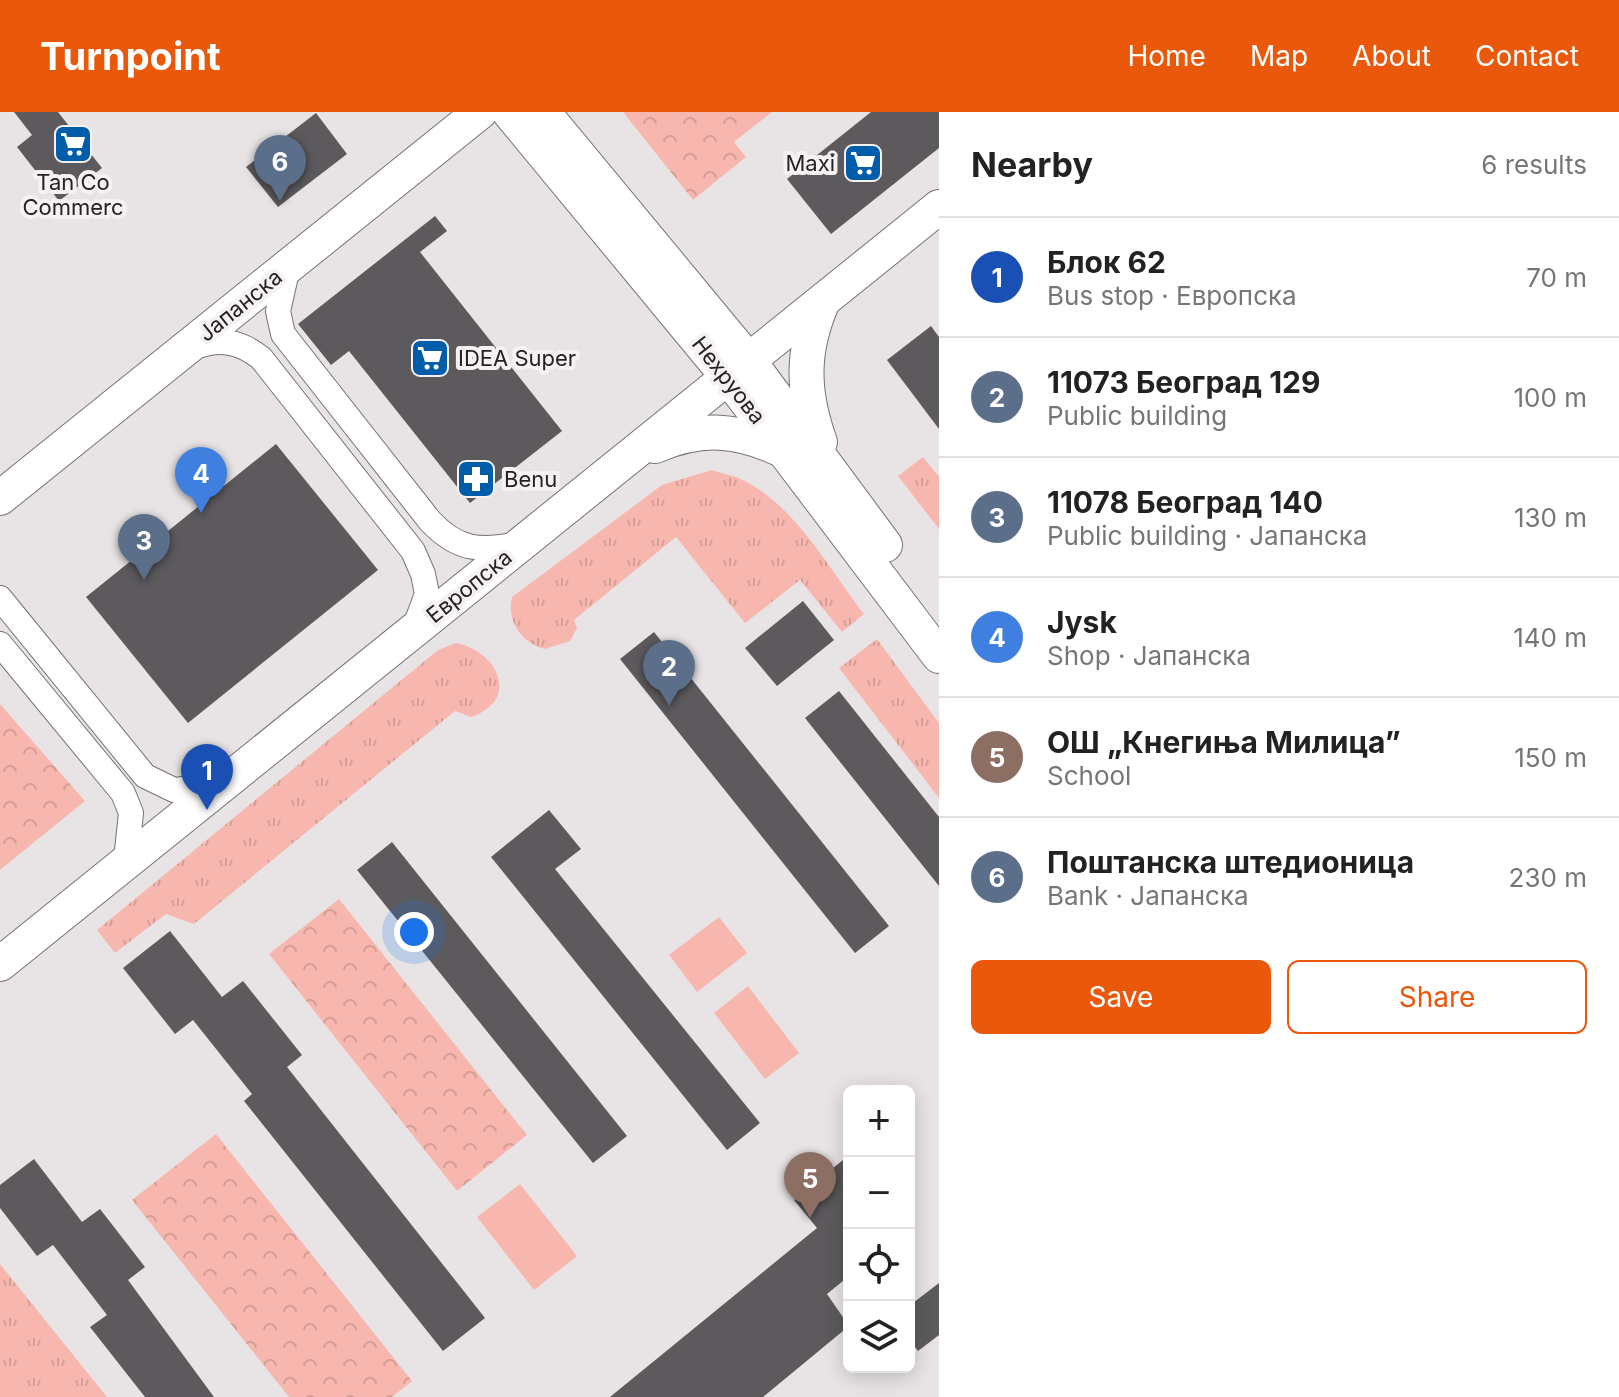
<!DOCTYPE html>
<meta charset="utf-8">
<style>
:root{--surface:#fff;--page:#f6f6f6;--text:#222;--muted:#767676;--line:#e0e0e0;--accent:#ea580c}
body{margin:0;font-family:Inter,sans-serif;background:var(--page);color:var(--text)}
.controls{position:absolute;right:24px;bottom:24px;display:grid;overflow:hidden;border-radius:12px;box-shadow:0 4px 20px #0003}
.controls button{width:72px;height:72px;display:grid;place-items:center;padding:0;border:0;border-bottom:2px solid var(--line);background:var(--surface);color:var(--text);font:40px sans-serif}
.you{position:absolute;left:414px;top:820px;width:28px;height:28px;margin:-20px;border:6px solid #fff;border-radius:50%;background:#1a73e8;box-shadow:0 0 0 12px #1a73e833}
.badge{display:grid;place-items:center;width:52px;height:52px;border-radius:50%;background:var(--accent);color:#fff;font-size:26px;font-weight:700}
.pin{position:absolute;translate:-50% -66px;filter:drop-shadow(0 2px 4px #0008)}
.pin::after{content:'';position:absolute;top:42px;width:28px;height:24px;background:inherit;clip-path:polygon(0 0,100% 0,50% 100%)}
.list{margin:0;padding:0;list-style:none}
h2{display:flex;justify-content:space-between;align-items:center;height:104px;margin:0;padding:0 32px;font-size:34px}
h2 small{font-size:26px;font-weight:400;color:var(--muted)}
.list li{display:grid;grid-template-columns:52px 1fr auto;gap:24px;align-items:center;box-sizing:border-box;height:120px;padding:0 32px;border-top:2px solid var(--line)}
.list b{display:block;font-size:30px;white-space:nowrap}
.list p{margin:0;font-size:26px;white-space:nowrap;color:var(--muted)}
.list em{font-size:26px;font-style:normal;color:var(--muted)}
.actions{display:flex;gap:16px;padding:24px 32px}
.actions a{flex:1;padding:18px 0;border:2px solid var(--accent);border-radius:12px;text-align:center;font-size:28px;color:var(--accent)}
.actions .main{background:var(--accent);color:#fff}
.icon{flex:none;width:44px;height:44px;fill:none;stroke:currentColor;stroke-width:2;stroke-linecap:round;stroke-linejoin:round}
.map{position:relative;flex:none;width:939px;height:1285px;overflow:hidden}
header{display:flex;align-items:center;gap:48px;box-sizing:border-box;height:112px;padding:0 40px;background:var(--accent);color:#fff}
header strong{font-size:38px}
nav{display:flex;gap:44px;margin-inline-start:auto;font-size:28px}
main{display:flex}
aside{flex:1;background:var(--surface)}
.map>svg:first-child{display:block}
.grass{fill:url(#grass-tufts)}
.forest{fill:url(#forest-crowns)}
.garden{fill:#f7b7af}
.building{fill:#5d5a5d}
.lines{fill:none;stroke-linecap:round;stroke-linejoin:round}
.street-casing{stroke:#767274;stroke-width:26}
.secondary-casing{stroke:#767274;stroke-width:36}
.street{stroke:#fff;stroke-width:24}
.secondary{stroke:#fff;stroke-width:34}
.labels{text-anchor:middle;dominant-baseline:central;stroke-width:8;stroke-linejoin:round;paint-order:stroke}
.poi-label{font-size:22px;fill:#242324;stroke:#f6f2f3;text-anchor:start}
.street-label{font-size:22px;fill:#242324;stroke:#f6f2f3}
</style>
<header>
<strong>Turnpoint</strong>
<nav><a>Home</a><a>Map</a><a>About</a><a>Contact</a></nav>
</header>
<main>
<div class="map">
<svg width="939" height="1285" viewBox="0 0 939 1285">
<defs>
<pattern id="grass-tufts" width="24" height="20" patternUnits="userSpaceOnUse" patternTransform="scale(2)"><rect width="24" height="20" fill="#f7b7af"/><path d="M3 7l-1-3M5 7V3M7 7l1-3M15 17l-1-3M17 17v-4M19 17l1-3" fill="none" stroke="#d49d96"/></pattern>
<pattern id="forest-crowns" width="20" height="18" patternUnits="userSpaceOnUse" patternTransform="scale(2)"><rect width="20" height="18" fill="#f7b7af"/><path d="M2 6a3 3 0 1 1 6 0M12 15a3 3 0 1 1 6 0" fill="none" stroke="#d49d96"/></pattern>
</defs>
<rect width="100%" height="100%" fill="#e8e4e6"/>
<g class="grass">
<polygon points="923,345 939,365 939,417 898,364"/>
<path d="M712,358C723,362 737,364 747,370C797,397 830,458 864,502L842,520L800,468L745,511L676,425L574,508L577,516L570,529L545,537C522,531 506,509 512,485L662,373Z"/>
<polygon points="877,527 939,611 939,686 839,556"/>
<path d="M456,531C498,539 521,588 471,605L455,599L194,812L166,802L115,841L97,818L438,538Z"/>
<polygon points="0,1152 107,1285 0,1285"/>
</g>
<g class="forest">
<polygon points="623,0 772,0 734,30 746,45 693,88"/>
<polygon points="0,592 85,689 0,758"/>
<polygon points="339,787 527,1023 457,1079 269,842"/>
<polygon points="216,1022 412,1269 392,1285 289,1285 132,1088"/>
</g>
<g class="garden">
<polygon points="719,805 747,841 697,880 669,843"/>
<polygon points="748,874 799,941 765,967 714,901"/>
<polygon points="520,1072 577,1144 534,1178 477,1105"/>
</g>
<g class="building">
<polygon points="14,0 58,0 102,56 59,89 17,35 32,23"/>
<polygon points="871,0 939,0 939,36 831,122 787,67"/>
<polygon points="316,1 347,42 278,95 246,55"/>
<polygon points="435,104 447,119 420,140 562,319 470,391 349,239 331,253 298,212"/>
<polygon points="931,214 939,225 939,317 887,248"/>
<polygon points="276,332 378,458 188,611 86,485"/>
<polygon points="803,489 834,528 777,574 745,536"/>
<polygon points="654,520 889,814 855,841 620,547"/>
<polygon points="839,579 939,705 939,774 805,606"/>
<polygon points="549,698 581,737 555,757 760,1011 727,1038 491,745"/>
<polygon points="392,730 627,1024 593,1051 357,758"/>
<polygon points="170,819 222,885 243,869 302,943 287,955 485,1206 443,1239 244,989 252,982 193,908 175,922 123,856"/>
<polygon points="849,1043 849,1164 827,1182 849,1214 763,1285 610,1285 817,1116 794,1088"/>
<polygon points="34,1047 82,1110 100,1097 145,1155 128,1168 214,1285 145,1285 90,1215 107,1203 53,1133 37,1144 0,1096 0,1073"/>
<polygon points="939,1171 939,1223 918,1239 909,1227 909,1194"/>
</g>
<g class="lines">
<g class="street-casing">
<g id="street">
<path d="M288,155L278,199L283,222L430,409C457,438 480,440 518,432"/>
<path d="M192,236C219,226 238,228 261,246L413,439L423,462L427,482L414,517"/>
<polyline points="0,486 145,664 174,678 221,673"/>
<polyline points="0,532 123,681 131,701 126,748"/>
</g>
</g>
<g class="secondary-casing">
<g id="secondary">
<polyline points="509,0 728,265 939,544"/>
<polyline points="543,0 749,249 885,433"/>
<path d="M820,330C802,280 801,239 823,189"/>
<path d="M655,334C702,314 738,317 784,339"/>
<polyline points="0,386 480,0"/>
<polyline points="0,852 939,95"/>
</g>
</g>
<use href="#street" class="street"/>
<use href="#secondary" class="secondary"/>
</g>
<defs>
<g id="supermarket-square" transform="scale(2)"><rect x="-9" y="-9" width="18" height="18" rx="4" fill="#005daa" stroke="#f6f2f3"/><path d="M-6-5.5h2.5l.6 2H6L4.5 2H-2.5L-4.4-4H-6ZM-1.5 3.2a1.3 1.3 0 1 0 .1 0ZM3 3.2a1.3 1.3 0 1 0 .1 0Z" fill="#fff"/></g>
<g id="pharmacy-square" transform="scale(2)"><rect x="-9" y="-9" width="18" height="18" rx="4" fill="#005daa" stroke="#f6f2f3"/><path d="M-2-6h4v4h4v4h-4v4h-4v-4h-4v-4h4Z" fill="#fff"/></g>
</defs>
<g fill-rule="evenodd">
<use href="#supermarket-square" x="73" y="32"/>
<use href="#supermarket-square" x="863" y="51"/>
<use href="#supermarket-square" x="430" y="246"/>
<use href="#pharmacy-square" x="476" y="367"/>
</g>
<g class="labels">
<g class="poi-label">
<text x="835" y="51" text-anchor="end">Maxi</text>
<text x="73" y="70" text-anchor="middle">Tan Co<tspan x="73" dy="25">Commerc</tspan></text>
<text x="458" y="246">IDEA Super</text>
<text x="504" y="367">Benu</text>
</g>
<g class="street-label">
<text transform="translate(240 193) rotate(-39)">Јапанска</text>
<text transform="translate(729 268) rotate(52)">Нехруова</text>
<text transform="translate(469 474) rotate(-39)">Европска</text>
</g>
</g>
</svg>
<div class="controls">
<button>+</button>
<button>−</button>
<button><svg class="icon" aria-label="locate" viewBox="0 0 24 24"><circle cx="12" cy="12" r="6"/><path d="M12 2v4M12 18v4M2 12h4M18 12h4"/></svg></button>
<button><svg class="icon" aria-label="layers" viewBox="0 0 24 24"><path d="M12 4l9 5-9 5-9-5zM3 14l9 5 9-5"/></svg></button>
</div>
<div class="you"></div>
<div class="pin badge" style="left:207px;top:698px;background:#1a4fb4">1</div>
<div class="pin badge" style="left:669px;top:594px;background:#5c6f8a">2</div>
<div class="pin badge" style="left:144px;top:468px;background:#5c6f8a">3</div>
<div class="pin badge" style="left:201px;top:401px;background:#3f7fe0">4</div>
<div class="pin badge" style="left:810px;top:1106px;background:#8d6e63">5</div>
<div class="pin badge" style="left:280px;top:89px;background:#5c6f8a">6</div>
</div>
<aside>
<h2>Nearby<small>6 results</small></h2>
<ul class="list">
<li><span class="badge" style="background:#1a4fb4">1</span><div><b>Блок 62</b><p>Bus stop · Европска</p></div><em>70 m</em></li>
<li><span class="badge" style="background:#5c6f8a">2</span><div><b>11073 Београд 129</b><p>Public building</p></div><em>100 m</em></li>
<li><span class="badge" style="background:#5c6f8a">3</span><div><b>11078 Београд 140</b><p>Public building · Јапанска</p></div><em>130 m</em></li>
<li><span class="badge" style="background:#3f7fe0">4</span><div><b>Jysk</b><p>Shop · Јапанска</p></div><em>140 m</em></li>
<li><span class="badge" style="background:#8d6e63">5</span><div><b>ОШ „Кнегиња Милица”</b><p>School</p></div><em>150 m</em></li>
<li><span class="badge" style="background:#5c6f8a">6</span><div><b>Поштанска штедионица</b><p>Bank · Јапанска</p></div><em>230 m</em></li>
</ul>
<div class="actions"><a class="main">Save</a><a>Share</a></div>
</aside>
</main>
